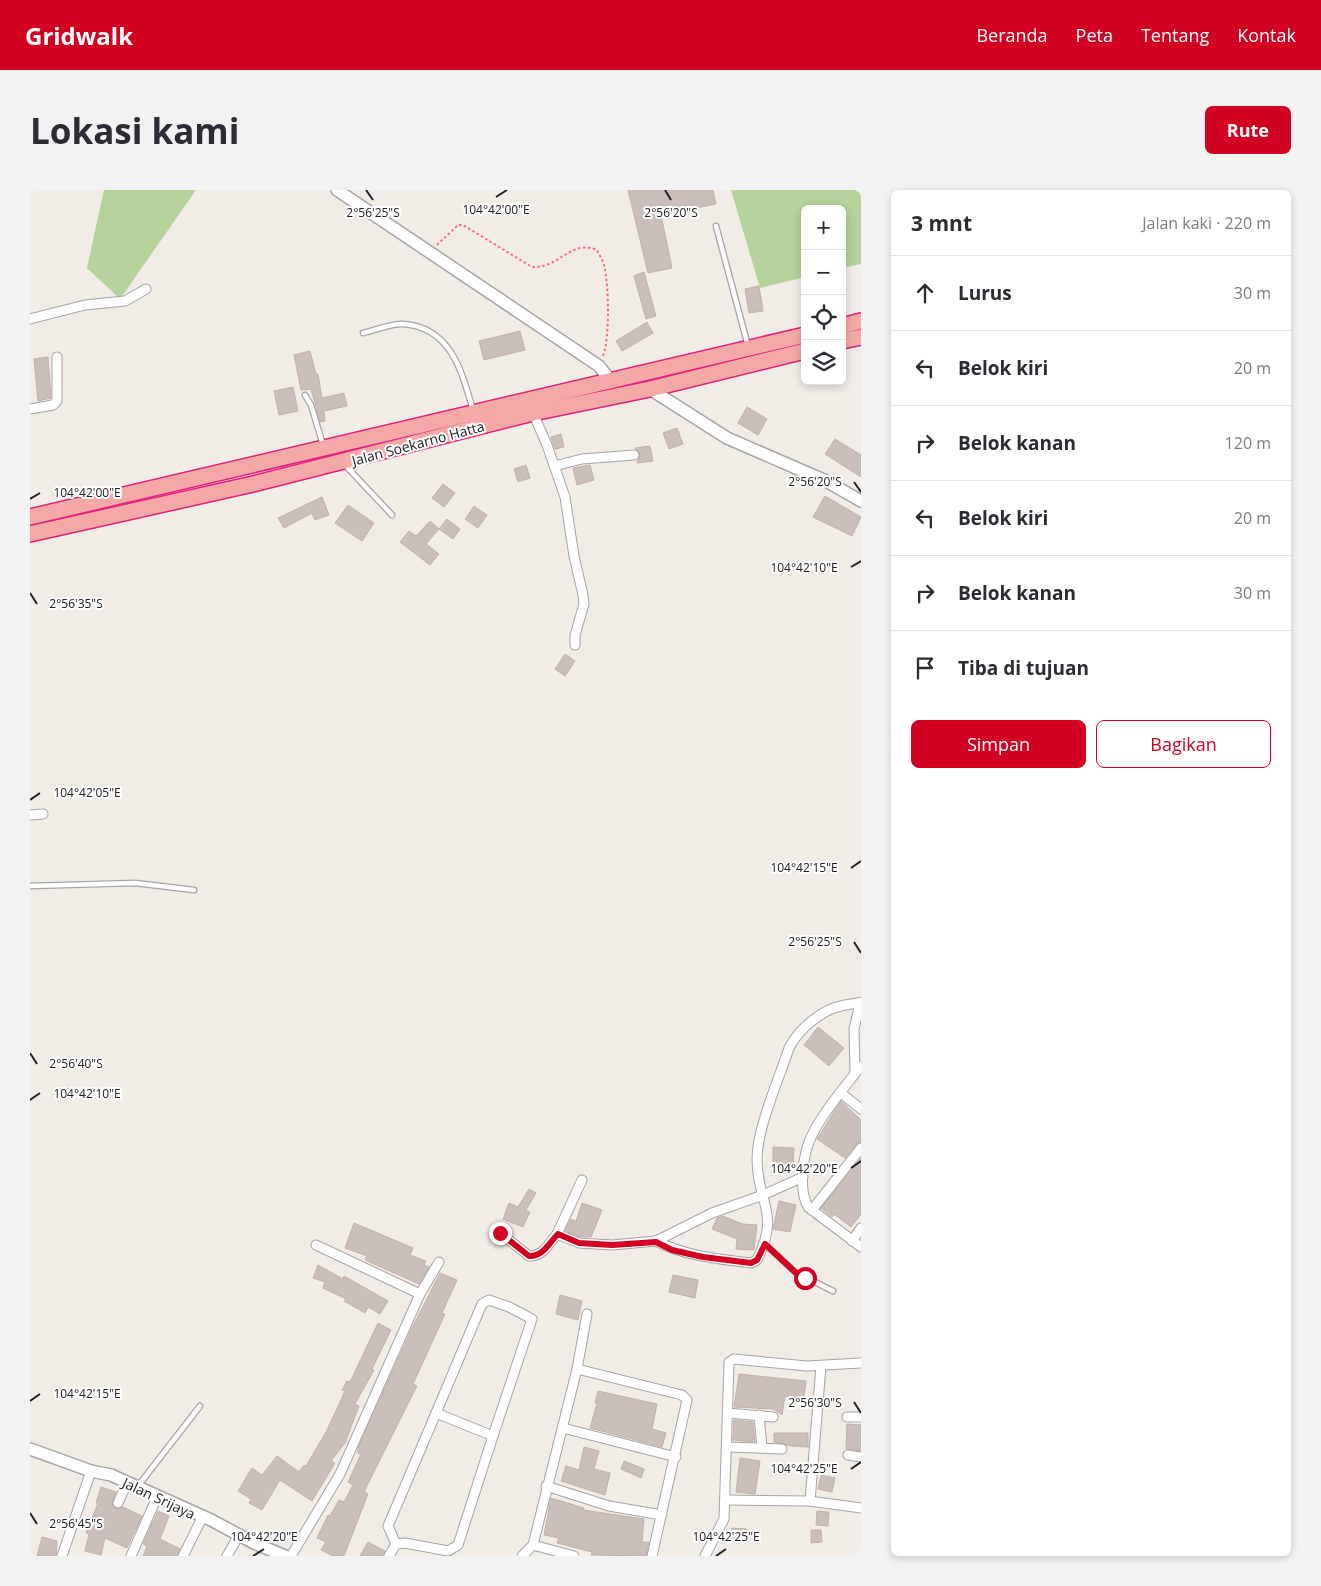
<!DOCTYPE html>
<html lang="id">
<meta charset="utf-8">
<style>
:root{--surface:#fff;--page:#f2f2f3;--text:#2b2b33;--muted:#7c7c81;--line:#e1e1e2;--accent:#d20021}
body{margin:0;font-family:"Open Sans",sans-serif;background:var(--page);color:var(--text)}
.controls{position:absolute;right:15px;top:15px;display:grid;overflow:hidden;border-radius:8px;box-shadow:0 2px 8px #0003}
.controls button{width:45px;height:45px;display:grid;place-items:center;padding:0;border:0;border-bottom:1px solid var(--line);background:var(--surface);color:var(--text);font:25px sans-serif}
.stop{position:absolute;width:15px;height:15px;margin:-11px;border:4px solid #d20021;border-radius:50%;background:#fff}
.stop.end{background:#d20021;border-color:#fff;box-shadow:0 1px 5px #0008}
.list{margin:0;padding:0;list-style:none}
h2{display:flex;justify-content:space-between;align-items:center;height:65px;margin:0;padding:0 20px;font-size:21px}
h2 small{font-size:16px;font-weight:400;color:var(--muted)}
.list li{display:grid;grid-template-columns:32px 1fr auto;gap:15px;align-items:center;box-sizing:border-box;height:75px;padding:0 20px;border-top:1px solid var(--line)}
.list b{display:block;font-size:19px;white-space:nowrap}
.list em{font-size:16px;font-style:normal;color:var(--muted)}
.actions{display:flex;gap:10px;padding:15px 20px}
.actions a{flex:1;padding:11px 0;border:1px solid var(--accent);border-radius:8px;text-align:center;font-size:18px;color:var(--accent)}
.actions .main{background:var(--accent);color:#fff}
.icon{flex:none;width:28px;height:28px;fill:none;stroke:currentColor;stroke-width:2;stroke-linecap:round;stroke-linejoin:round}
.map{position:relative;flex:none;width:831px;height:1366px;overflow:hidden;border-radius:8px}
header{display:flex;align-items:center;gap:30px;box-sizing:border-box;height:70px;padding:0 25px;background:var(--accent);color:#fff}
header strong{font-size:24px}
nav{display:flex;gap:28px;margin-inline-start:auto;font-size:18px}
.intro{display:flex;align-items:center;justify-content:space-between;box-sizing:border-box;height:120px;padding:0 30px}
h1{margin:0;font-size:35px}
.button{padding:12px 22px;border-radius:8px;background:var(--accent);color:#fff;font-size:18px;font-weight:700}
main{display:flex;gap:30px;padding:0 30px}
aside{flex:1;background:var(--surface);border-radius:8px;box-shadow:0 2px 8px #0003}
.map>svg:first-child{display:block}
.forest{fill:#b4d29a}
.building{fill:#cabeba;stroke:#c4b0a9}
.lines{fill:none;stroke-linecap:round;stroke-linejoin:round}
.service-casing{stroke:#a5a5a5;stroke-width:7}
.minor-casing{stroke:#a5a5a5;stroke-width:11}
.tertiary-casing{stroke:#a5a5a5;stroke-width:14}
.trunk-casing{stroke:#e32081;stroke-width:18}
.path{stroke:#ff6b72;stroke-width:2;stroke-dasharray:2.5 2.5;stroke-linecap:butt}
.service{stroke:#fff;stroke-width:4.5}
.minor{stroke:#fff;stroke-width:9}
.tertiary{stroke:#fff;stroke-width:11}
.trunk{stroke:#f5a9a6;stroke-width:15}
.route{stroke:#d20021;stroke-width:6}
.ticks{fill:none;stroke:#212121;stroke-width:2}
.labels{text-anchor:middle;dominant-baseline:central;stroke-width:4;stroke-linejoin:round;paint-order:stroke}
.street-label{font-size:14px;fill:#212121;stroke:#fff}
.ticks-label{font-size:12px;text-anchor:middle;fill:#212121;stroke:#fff;stroke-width:4;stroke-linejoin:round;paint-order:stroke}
</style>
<header>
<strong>Gridwalk</strong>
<nav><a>Beranda</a><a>Peta</a><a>Tentang</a><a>Kontak</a></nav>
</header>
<div class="intro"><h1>Lokasi kami</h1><a class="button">Rute</a></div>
<main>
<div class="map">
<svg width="831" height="1366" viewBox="0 0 831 1366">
<rect width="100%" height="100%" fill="#f2ece7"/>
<g class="forest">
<polygon points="74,0 166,0 90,109 57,78"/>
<polygon points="701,0 831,0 831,74 812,78 812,19 775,19 775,87 730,98"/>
</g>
<g class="building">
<polygon points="598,0 683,0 686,14 631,25 642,78 618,83"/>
<polygon points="614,82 626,126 616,129 604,86"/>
<polygon points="729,96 733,121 719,123 715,99"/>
<polygon points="617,132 623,143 592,161 586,151"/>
<polygon points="490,141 495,160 454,170 449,151"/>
<polygon points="280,161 286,184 288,184 292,208 314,203 317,216 294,221 295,231 290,232 281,199 271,200 264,165"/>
<polygon points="18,167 21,208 8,211 4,169"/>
<polygon points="263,197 268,221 249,225 244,201"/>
<polygon points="717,217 737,229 728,245 708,233"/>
<polygon points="647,238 653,254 639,259 633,243"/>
<polygon points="531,244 534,257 525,259 521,247"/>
<polygon points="805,249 831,265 831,287 795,264"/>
<polygon points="620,256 623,271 607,273 610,264 605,258"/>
<polygon points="496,275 500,288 488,292 484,279"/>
<polygon points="560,275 564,290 547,295 543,278"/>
<polygon points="413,294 425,303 414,317 402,308"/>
<polygon points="795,306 831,327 822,346 783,327"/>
<polygon points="292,307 299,325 285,330 282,323 254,338 248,328"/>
<polygon points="318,315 344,333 332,351 305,333"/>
<polygon points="444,316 457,325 448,338 435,329"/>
<polygon points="417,329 430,339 423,349 409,339"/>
<polygon points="400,331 409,339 396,354 409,364 400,375 370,352 379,341 386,346"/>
<polygon points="535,464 545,471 535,486 525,479"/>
<polygon points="788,837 814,858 799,876 774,855"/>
<polygon points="811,911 831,930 831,952 826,954 815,968 787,949"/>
<polygon points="743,957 764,958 763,976 743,975"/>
<polygon points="831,968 831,1024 821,1037 804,1024 802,1027 791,1018"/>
<polygon points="499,999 506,1003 496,1020 500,1022 493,1037 473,1029 479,1013 488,1017"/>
<polygon points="749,1011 766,1015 760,1042 743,1039"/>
<polygon points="552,1013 572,1020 561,1047 550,1047 535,1041 541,1029 546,1031"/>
<polygon points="693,1026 712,1034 727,1035 724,1060 706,1059 707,1049 682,1039 687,1028"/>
<polygon points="324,1033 383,1058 380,1065 396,1071 394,1075 399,1077 389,1094 335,1070 337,1066 315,1058"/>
<polygon points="288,1075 313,1089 314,1086 358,1111 350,1124 338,1117 335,1123 314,1111 316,1109 293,1098 295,1092 283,1088"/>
<polygon points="410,1083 427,1090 412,1123 415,1124 383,1194 387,1196 334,1302 338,1304 314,1366 303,1366 291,1360 296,1352 287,1348 298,1325 300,1326 309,1310 314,1312 323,1295 318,1292 331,1264 328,1263 328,1258 382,1138"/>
<polygon points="643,1085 668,1090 665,1108 639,1102"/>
<polygon points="530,1105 552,1111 548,1130 526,1124"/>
<polygon points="348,1133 361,1140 342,1179 344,1180 325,1214 329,1216 315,1253 301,1271 305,1273 282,1311 250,1290 232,1320 219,1313 221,1309 208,1301 222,1278 232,1285 247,1266 269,1282 274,1275 276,1276 296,1242 315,1201 312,1200 317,1191 320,1192"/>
<polygon points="709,1184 776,1191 774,1208 755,1206 752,1225 743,1219 704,1217"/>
<polygon points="568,1201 627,1214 622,1239 636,1243 632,1257 560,1238 567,1213 565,1213"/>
<polygon points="704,1230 723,1232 725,1252 703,1250"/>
<polygon points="817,1234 831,1235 831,1261 816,1259"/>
<polygon points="744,1243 778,1243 778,1257 761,1256 744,1252"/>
<polygon points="554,1257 569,1261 564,1279 580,1283 575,1305 531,1291 536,1276 549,1280"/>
<polygon points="710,1268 730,1271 725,1304 706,1302"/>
<polygon points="594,1271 614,1279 611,1288 591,1279"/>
<polygon points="791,1285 805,1288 802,1302 788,1299"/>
<polygon points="71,1297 86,1302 82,1313 85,1318 93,1317 112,1326 97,1358 75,1348 71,1365 55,1361 59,1344 56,1343 68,1313 66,1313"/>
<polygon points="521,1308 554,1318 553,1320 614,1329 612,1352 619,1352 616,1366 561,1365 562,1362 527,1353 529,1348 514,1345"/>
<polygon points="128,1321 139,1326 130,1349 150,1359 147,1366 113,1366 117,1356 113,1354"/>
<polygon points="787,1321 799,1322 798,1336 786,1335"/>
<polygon points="702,1338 717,1339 717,1352 701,1352"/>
<polygon points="781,1340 791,1340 792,1352 781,1353"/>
<polygon points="12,1347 27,1351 26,1366 7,1366"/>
<polygon points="338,1352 355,1361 353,1366 330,1366"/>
</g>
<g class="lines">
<g class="service-casing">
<g id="service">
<polyline points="686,36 718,156"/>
<path d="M333,143C346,140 362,133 374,134C422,138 432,183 443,220"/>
<polyline points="275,205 281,215 293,255"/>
<polyline points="314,274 362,325"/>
<polyline points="0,696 105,693 164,700"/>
<polyline points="735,1054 765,1082 803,1101"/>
<polyline points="108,1296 170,1216"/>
</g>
</g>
<g class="minor-casing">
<g id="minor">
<polyline points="0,129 55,115 95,111 116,99"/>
<polyline points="0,219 23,215 27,211 27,167"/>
<polyline points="503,223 517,255 535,307 544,366 553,405 554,414 545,445 545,455"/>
<polyline points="524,276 552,269 604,265"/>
<polyline points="0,625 13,624"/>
<path d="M831,876C815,897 793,922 782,945C773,963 768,999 778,1017L831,1057"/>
<polyline points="825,883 824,839 830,813"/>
<polyline points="811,903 831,919"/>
<polyline points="552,990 527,1044 549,1053 582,1055 626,1051 682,1023 733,1005 773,987"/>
<polyline points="782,1020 831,958"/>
<path d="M470,1043L499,1066C513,1067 519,1053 527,1044"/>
<path d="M626,1051C655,1066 688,1069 721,1073L727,1070C751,1021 727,1014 727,969C727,938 749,889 759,858C768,840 791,820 811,816C818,814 825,814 831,812"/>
<polyline points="822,1051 831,1038"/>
<polyline points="286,1055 390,1104"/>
<polyline points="547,1179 652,1205 657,1210 622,1366"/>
<polygon points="406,1223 463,1246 428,1355 418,1361 375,1353 366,1354 358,1336"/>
<polyline points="406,1223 452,1114 459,1110 479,1117 502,1129 463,1246"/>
<polyline points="698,1223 743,1227"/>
<polyline points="729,1225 732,1258"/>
<polyline points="817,1227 831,1227"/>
<polyline points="533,1238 646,1267"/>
<polyline points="698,1257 752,1259"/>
<polyline points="818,1265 831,1267"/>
<polyline points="516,1296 579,1316 632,1325"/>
<polyline points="696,1310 780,1311 831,1318"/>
<polyline points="780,1311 791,1176"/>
<polyline points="88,1313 97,1293"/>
<polyline points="503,1355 544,1366"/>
<polyline points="32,1366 61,1281"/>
<polyline points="101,1366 127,1307"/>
<polyline points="153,1366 172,1328"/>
<polyline points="197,1366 209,1345"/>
<polyline points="261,1366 310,1284 390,1104 409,1072"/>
<polyline points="359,1366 366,1354"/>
<polyline points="492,1366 503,1355 547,1179 557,1124"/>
<polyline points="675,1366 694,1329 699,1172 704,1169 777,1176 831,1173"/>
</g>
</g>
<g class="tertiary-casing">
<g id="tertiary">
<polyline points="307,0 569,176 581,191"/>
<polyline points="620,199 697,248 796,291 831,311"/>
<polyline points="0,1259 61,1281 81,1285 181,1330 224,1353 255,1366"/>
</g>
</g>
<g class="trunk-casing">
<g id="trunk">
<polyline points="812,136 831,131"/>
<polyline points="812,151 831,147"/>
<polyline points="0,327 775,145"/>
<polyline points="0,344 223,294 503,223 620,199 775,161"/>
</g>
</g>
<path class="path" d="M407,55L428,35H433L502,77C531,78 540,49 567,60C569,65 573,70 574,75C579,94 580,148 573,166"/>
<use href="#service" class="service"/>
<use href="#minor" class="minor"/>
<use href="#tertiary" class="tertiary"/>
<use href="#trunk" class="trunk"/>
</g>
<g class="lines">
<path class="route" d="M470,1043L499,1066C513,1067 519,1053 528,1044L549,1053L582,1055L626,1052L642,1060L673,1067L721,1073L727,1070L735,1054L765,1082L775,1088"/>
</g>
<path class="ticks" d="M336,0L343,10M635,0L641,10M466,7L477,0M824,292L831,302M0,309L10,303M821,377L831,371M0,403L7,414M0,610L10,603M821,678L831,671M824,752L831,763M0,863L7,874M0,910L10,903M821,978L831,971M0,1211L10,1204M824,1212L831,1223M821,1279L831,1272M0,1323L7,1334M223,1366L234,1359M686,1366L696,1359"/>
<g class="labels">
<g class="street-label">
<text transform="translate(388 253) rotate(-15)">Jalan Soekarno Hatta</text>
<text transform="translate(129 1308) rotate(25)">Jalan Srijaya</text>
</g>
</g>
<g class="ticks-label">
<text x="466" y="24">104°42'00"E</text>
<text x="641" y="27">2°56'20"S</text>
<text x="343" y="27">2°56'25"S</text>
<text x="785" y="296">2°56'20"S</text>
<text x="57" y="307">104°42'00"E</text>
<text x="774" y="382">104°42'10"E</text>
<text x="46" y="418">2°56'35"S</text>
<text x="57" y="607">104°42'05"E</text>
<text x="774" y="682">104°42'15"E</text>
<text x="785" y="756">2°56'25"S</text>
<text x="46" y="878">2°56'40"S</text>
<text x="57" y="908">104°42'10"E</text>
<text x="774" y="983">104°42'20"E</text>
<text x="57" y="1208">104°42'15"E</text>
<text x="785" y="1217">2°56'30"S</text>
<text x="774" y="1283">104°42'25"E</text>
<text x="46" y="1338">2°56'45"S</text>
<text x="234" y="1351">104°42'20"E</text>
<text x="696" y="1351">104°42'25"E</text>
</g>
</svg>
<div class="controls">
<button>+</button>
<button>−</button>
<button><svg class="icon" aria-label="locate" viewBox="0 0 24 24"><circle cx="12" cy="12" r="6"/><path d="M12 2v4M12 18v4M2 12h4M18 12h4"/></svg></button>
<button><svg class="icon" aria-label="layers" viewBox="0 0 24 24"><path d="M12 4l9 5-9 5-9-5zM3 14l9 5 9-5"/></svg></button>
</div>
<div class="stop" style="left:775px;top:1088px"></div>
<div class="stop end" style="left:470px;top:1043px"></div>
</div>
<aside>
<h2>3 mnt<small>Jalan kaki · 220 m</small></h2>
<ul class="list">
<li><svg class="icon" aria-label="ahead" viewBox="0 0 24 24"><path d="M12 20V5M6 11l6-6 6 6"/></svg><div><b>Lurus</b></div><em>30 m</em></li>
<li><svg class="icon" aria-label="left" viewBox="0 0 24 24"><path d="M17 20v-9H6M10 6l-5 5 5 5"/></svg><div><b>Belok kiri</b></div><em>20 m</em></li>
<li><svg class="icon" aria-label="right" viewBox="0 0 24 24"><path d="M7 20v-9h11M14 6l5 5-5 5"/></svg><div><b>Belok kanan</b></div><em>120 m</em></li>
<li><svg class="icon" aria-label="left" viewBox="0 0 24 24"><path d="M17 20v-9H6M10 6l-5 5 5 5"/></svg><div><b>Belok kiri</b></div><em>20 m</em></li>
<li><svg class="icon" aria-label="right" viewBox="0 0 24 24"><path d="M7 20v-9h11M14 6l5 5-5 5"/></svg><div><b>Belok kanan</b></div><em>30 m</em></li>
<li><svg class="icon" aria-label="arrive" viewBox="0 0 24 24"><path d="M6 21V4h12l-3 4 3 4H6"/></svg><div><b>Tiba di tujuan</b></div></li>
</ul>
<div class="actions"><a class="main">Simpan</a><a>Bagikan</a></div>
</aside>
</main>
